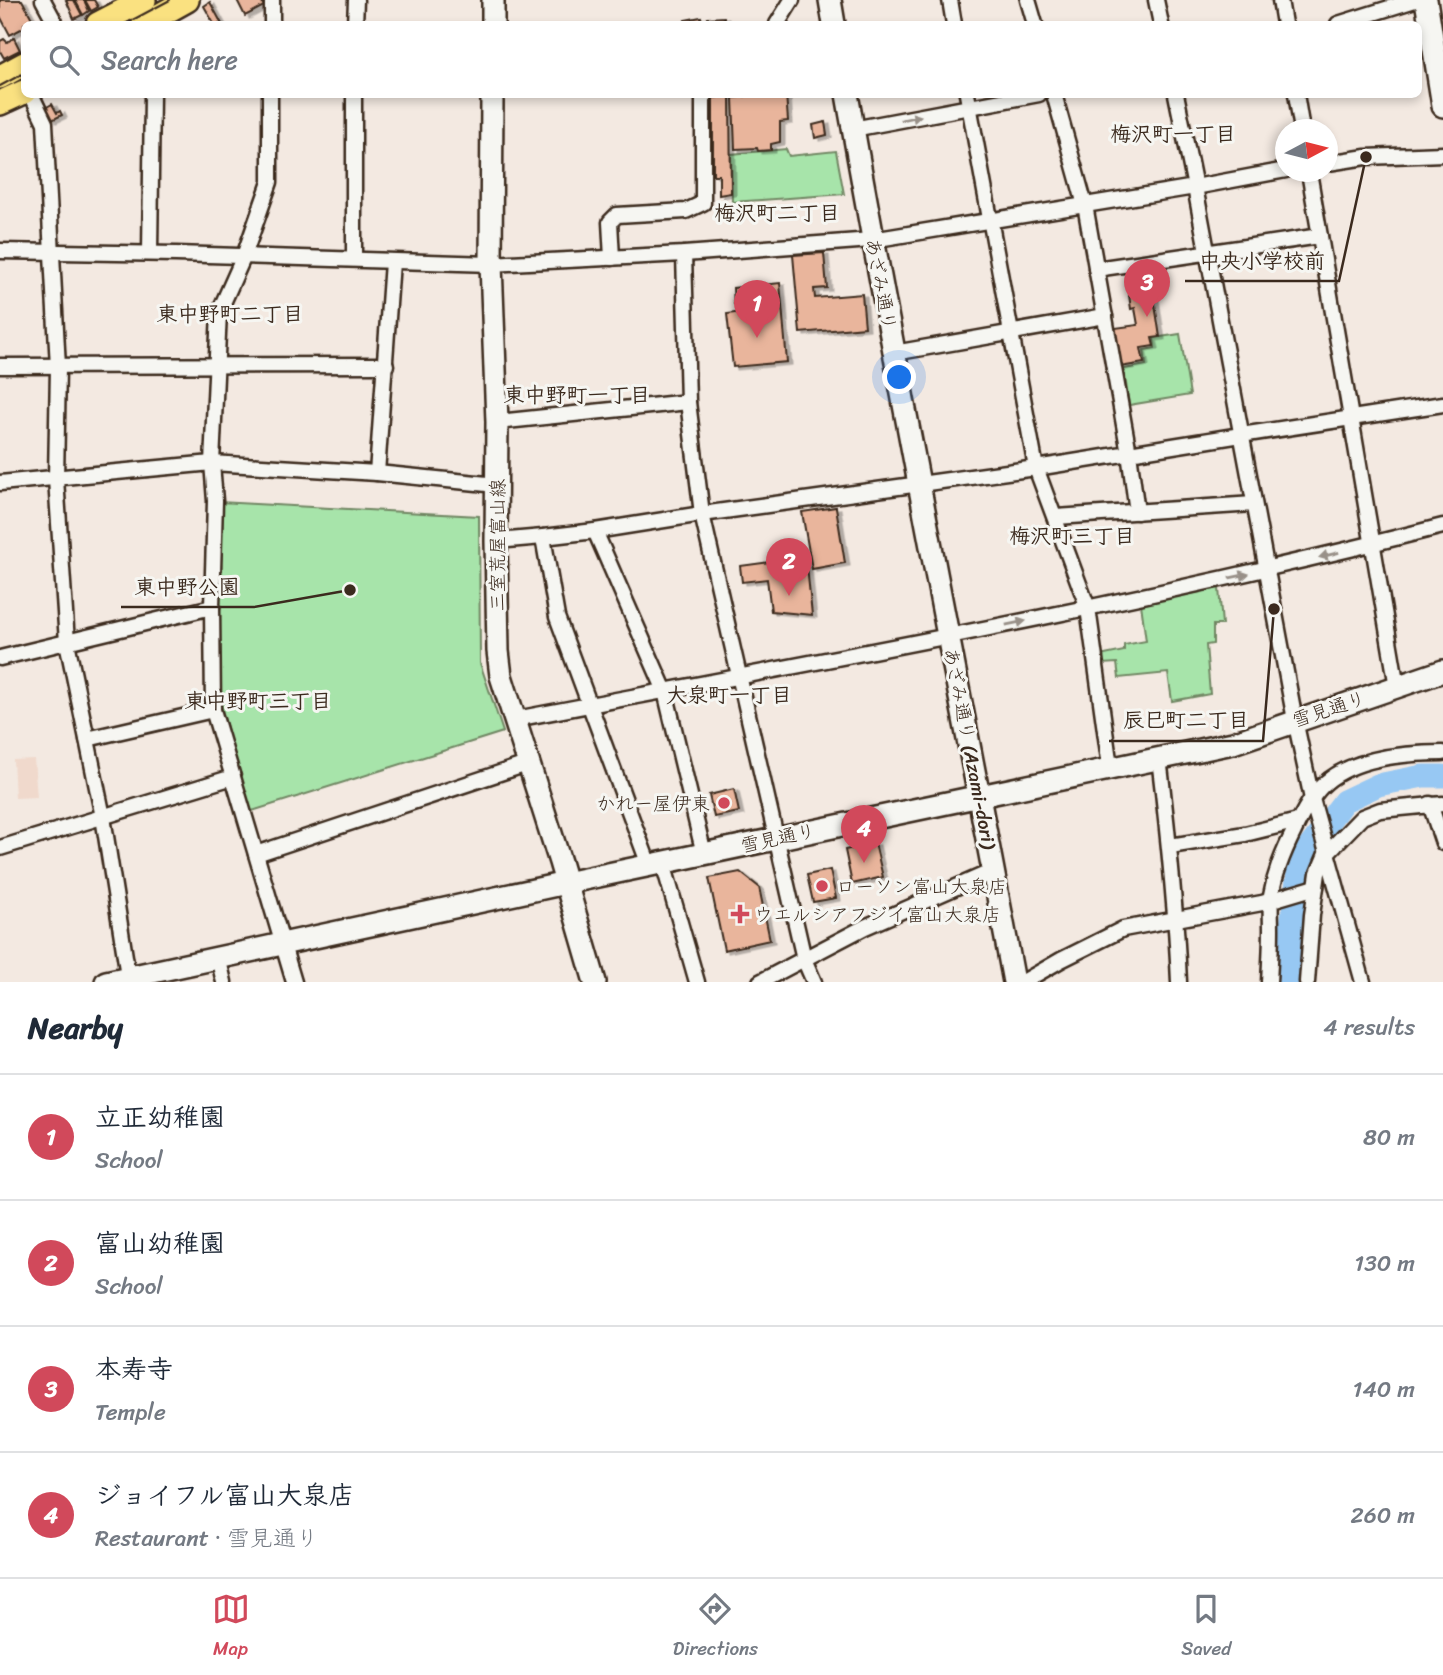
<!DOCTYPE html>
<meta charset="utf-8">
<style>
:root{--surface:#fff;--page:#f2f2f3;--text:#1f2937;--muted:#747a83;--line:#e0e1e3;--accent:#d1495b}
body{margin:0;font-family:Sriracha,"Klee One",sans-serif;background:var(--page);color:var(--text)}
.compass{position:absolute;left:1275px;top:119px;width:63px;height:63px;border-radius:50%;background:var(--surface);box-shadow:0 4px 10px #0003;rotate:83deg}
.you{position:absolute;left:900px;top:378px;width:24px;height:24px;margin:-18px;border:5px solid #fff;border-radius:50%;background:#1a73e8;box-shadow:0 0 0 10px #1a73e833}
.badge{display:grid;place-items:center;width:46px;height:46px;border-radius:50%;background:var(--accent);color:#fff;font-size:23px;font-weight:700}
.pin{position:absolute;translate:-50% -58px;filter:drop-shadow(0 2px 4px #0008)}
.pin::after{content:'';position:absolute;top:37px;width:24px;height:21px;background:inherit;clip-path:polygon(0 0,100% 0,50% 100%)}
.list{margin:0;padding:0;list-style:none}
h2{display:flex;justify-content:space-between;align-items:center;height:91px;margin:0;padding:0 28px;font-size:30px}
h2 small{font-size:23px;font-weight:400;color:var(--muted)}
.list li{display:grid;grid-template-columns:46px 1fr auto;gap:21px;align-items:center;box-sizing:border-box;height:126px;padding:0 28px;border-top:2px solid var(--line)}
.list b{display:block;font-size:26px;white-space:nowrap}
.list p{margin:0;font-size:23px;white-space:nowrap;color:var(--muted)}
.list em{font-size:23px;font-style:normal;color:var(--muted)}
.icon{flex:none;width:38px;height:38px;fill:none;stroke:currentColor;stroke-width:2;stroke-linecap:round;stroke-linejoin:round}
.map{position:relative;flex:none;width:1443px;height:982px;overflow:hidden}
.search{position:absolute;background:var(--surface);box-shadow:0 4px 10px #0003;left:21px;right:21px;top:21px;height:77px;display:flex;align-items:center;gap:18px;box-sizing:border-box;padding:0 24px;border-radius:10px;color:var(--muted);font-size:26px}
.sheet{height:595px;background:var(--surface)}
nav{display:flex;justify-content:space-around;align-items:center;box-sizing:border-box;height:98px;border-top:2px solid var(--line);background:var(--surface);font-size:19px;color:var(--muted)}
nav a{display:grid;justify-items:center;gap:4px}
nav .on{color:var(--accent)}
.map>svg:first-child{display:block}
.built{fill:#f0d9cc}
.green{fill:#a7e4aa;stroke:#718764;stroke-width:2}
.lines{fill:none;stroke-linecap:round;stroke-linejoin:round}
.river{stroke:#97c8f3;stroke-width:23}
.building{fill:#e9b59c;stroke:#3b2a1e;stroke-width:2;filter:url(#shadow)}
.street-casing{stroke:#3b2a1e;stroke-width:19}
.secondary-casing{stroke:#3b2a1e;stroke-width:26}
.primary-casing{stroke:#3b2a1e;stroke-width:28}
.street{stroke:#f6f6f2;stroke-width:14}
.secondary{stroke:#f6f6f2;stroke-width:21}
.primary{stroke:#fae180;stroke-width:23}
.tram{stroke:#3b2a1e;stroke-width:2}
.oneway{fill:#989088}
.poi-dot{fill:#d1495b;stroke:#f6f6f2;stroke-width:2.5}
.labels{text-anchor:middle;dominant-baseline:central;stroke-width:6;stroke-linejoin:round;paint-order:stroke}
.street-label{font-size:19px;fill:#3b2a1e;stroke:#f6f6f2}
.poi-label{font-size:19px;fill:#3b2a1e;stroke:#f6f6f2;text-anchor:start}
.neighbourhood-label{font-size:21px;font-weight:bold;fill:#3b2a1e;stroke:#f6f6f2}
.leader{fill:none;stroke:#3b2a1e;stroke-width:2.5}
.callout-dot{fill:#3b2a1e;stroke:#f6f6f2;stroke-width:2.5}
.callout-label{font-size:21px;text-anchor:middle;font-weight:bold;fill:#3b2a1e;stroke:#f6f6f2;stroke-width:6;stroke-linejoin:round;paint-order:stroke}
</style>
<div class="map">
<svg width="1443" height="982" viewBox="0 0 1443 982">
<defs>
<filter id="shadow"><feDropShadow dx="4.5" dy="2.5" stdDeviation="0" flood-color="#0004"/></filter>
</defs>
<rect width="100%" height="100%" fill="#f3e9e1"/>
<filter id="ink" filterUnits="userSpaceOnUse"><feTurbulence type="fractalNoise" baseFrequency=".0143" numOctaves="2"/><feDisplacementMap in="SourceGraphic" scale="14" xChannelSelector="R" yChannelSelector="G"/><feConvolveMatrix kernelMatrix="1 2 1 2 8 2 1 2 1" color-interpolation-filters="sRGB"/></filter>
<g filter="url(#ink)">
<polygon class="built" points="34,759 37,797 15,798 13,760"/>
<g class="green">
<polygon points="786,149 789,156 836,151 844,194 732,202 731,154"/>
<polygon points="1180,334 1190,395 1129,405 1124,369 1146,365 1144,350 1155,348 1154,338"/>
<polygon points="219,502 479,516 480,663 503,732 249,812 220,702"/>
<polygon points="1219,588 1222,625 1213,625 1213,644 1206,645 1210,694 1172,701 1168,673 1119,678 1117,663 1102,664 1100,656 1124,651 1124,645 1146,641 1141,604"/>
</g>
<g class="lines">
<polyline class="river" points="1287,982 1291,925 1298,873 1307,850 1344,801 1378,785 1423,776 1443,776"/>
</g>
<g class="building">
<polygon points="0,0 22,0 35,24 24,24 24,31 23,28 10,35 0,16"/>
<polygon points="66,0 74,0 82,15 74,19"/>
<polygon points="75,0 84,0 89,11 83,15"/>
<polygon points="85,0 94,0 98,7 91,11"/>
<polygon points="237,0 260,0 264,6 245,16"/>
<polygon points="210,2 222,24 214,24 204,6"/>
<polygon points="701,17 703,24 686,24 685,20"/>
<polygon points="724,17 725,24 709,24 708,18"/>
<polygon points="14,38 20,50 4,58 0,51 0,41 4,39 7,42"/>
<polygon points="760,94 786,94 788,121 780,122 780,142 771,144 771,150 758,151 757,148 735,149 733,98"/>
<polygon points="730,95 731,193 719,195 719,175 713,175 713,98"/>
<polygon points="52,104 57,113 60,111 62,115 52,120 45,108"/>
<polygon points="825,122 827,135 815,138 813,125"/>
<polygon points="824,253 827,288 814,289 815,298 862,294 865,327 800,333 793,255"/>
<polygon points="1151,278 1160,337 1152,338 1154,346 1141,348 1144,363 1120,367 1115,328 1138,325 1135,308 1131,309 1127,281"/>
<polygon points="780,283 787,362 733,367 727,314 750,311 749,303 734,304 733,288"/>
<polygon points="836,507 845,563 812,569 802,512"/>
<polygon points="806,557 812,615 771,611 767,579 742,582 740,566"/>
<polygon points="734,789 739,812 714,817 709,795"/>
<polygon points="875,843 883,877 852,884 845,850"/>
<polygon points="830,870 836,898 813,902 807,875"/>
<polygon points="740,872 759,887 770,940 724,950 709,878"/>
</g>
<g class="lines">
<g class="street-casing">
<g id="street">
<polyline points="43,0 56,24"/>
<polyline points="950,0 954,24"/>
<polyline points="1028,0 1035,24"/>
<polyline points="1156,0 1161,24"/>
<polyline points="1280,0 1284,24"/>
<polyline points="272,24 272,0"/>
<polyline points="355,24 356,0"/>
<polyline points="777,24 792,0"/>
<polyline points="1338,24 1415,0"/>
<polyline points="31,94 45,123 58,367 56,479 67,642 103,817 129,982"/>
<polyline points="270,94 270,182 244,256 219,312 212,463 215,501 212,607 213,710 294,982"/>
<polyline points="967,94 1036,468 1088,608 1110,767"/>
<polyline points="1054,94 1085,205 1129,453 1137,512"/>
<polyline points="1176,94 1195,187 1295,720 1312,799 1363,982"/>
<polyline points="1296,94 1302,130"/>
<polyline points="853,129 1039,94"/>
<polyline points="1328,163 1366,157 1443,154"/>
<polyline points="1309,172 1397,687"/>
<polyline points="0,251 176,254 491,264 684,254 872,240 1195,187 1286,170"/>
<polyline points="150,253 152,94"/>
<polyline points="684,254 688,402 702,514 804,959 814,982"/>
<polyline points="612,258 610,222 617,215 686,211 703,203 703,94"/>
<polyline points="354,259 354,94"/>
<polyline points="1096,269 1320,236"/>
<polyline points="894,353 1105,316"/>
<polyline points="0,366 386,365"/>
<polyline points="497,422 688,402"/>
<polyline points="377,473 392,262"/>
<polyline points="0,483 212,463 377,473 497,485"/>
<polyline points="1056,517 1254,504"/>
<polyline points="595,531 665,691 704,854"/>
<polyline points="543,537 557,617 649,865"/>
<polyline points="496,541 543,537 595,531 702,514 1036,468 1241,435 1443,404"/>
<polyline points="0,658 212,607"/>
<path d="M516,719C826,660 1137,604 1443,526"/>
<polyline points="87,739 213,710"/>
<path d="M1159,758C1168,833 1176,907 1179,982"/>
<polyline points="1430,804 1443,843"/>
<polyline points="1170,846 1245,834 1298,821"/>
<polyline points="0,848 233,777"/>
<polyline points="256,854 530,763"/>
<polyline points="663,863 697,982"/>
<polyline points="218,957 224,982"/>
<polyline points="760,982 865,927 993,871"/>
<polyline points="1023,982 1061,960 1123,929 1262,903 1316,887"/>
<path d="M1269,982C1270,964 1271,946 1271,929C1271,918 1270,907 1271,896C1275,872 1283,853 1294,831C1301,816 1310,798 1322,786C1350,758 1405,753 1443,753"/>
<polyline points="1307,982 1312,915 1318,873 1326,854 1362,817 1380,810 1443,804"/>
</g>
</g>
<g class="secondary-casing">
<g id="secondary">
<polyline points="830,0 834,24"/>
<polyline points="1426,0 1443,106"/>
<polyline points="493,24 493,0"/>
<polyline points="492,94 491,264 497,422 496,541 498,651 501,676 560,862 595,982"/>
<path d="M847,94C899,391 959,686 1014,982"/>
<polyline points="106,982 589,878 1233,743 1443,671"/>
</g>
</g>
<g class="primary-casing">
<g id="primary">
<polyline points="98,24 144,0"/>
<polyline points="144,24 187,0"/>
<polyline points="0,77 24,64"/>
<polyline points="0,103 24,92"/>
</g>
</g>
<use href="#street" class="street"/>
<use href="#secondary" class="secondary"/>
<use href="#primary" class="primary"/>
<g class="tram">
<polyline points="125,24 170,0"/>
<polyline points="0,86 24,73"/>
</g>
</g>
<defs><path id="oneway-solid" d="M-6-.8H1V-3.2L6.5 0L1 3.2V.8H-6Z" transform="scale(1.75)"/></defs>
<g class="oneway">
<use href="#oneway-solid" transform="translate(911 118) rotate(-11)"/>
<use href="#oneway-solid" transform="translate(1329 555) rotate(166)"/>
<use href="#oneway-solid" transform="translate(1239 576) rotate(-12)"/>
<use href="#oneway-solid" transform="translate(1016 623) rotate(-12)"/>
</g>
</g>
<g class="poi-dot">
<circle cx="724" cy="803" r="7"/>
<circle cx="822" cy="886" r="7"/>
<path d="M736.5 903.5h7v7h7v7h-7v7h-7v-7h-7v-7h7z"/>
</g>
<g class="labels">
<g class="street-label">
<text transform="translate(881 284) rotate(79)">あざみ通り</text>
<text transform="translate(497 545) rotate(-90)">三室荒屋富山線</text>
<text transform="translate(1329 709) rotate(-18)">雪見通り</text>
<text transform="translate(970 748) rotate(79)">あざみ通り (Azami-dori)</text>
<text transform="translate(778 838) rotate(-12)">雪見通り</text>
</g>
<g class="poi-label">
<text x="710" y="803" text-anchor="end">かれー屋伊東</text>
<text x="836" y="886">ローソン富山大泉店</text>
<text x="754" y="914">ウエルシアフジイ富山大泉店</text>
</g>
<g class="neighbourhood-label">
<text x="1173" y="134">梅沢町一丁目</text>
<text x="777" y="213">梅沢町二丁目</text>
<text x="230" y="314">東中野町二丁目</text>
<text x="577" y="395">東中野町一丁目</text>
<text x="1072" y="536">梅沢町三丁目</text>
<text x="729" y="695">大泉町一丁目</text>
<text x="258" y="701">東中野町三丁目</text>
</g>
</g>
<path class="leader" d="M1366 157L1339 281H1185M350 590L254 607H121M1274 609L1263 741H1109"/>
<g class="callout-dot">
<circle cx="1366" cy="157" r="7"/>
<circle cx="350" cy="590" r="7"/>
<circle cx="1274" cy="609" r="7"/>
</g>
<g class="callout-label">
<text x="1262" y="268">中央小学校前</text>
<text x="187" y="594">東中野公園</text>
<text x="1186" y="727">辰巳町二丁目</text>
</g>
</svg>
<svg class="compass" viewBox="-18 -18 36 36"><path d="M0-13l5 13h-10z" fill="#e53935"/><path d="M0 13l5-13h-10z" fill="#747a83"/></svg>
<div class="you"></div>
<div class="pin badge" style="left:757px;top:338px">1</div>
<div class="pin badge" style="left:789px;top:596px">2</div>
<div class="pin badge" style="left:1147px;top:317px">3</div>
<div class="pin badge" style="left:864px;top:863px">4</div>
<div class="search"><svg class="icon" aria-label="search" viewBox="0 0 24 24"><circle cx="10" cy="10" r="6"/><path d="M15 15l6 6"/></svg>Search here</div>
</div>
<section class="sheet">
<h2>Nearby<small>4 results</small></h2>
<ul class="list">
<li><span class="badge">1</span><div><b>立正幼稚園</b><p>School</p></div><em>80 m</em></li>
<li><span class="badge">2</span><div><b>富山幼稚園</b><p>School</p></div><em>130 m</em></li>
<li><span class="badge">3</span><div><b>本寿寺</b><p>Temple</p></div><em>140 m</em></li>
<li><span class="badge">4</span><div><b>ジョイフル富山大泉店</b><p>Restaurant · 雪見通り</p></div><em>260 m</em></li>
</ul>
</section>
<nav>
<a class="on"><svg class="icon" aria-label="map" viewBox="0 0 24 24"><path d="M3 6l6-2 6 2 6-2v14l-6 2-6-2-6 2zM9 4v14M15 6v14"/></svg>Map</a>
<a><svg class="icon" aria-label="directions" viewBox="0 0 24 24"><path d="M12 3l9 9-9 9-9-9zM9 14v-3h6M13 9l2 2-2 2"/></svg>Directions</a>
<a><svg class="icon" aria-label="saved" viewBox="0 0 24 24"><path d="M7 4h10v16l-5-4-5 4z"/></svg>Saved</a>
</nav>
